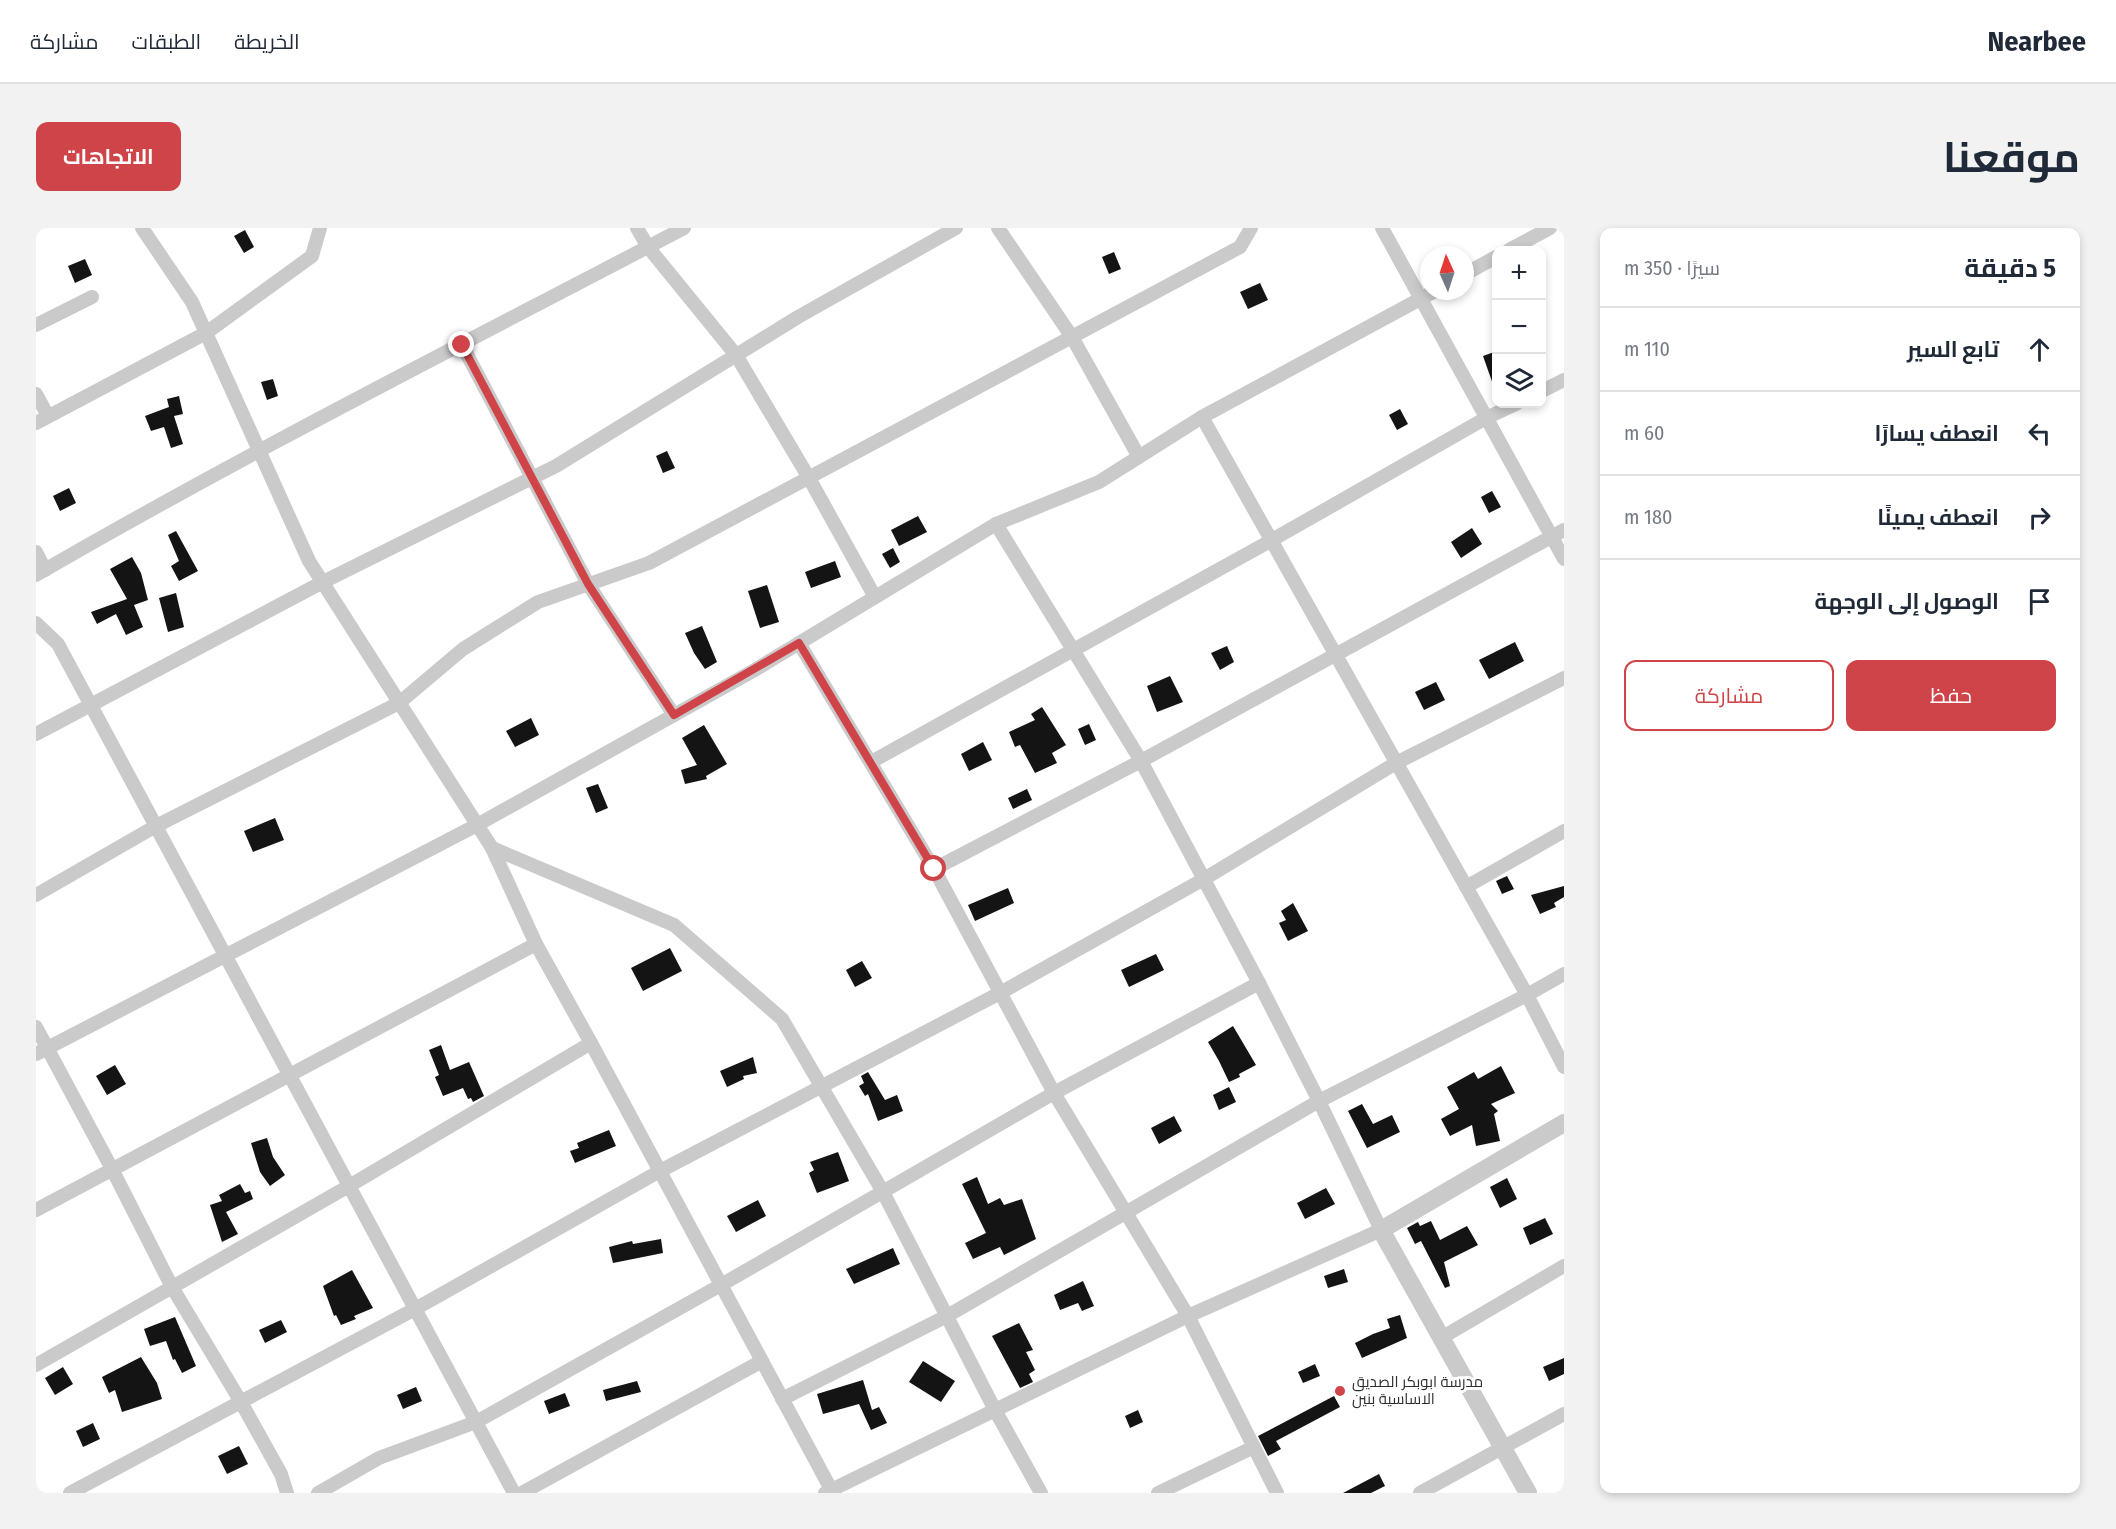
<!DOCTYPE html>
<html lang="ar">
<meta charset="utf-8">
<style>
:root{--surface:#fff;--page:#f2f2f3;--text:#1f2937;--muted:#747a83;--line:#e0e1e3;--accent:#cf4448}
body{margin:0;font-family:"Fira Sans Condensed",Cairo,sans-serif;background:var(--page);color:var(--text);direction:rtl}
.controls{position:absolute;right:18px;top:18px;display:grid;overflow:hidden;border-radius:12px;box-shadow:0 3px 9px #0003}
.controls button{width:54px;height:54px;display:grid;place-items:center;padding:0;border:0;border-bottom:2px solid var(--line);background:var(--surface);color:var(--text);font:30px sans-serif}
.compass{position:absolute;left:1384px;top:18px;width:54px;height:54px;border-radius:50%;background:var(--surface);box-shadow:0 3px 9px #0003;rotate:357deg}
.stop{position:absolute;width:18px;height:18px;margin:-14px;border:4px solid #cf4448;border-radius:50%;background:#fff}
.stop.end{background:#cf4448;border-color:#fff;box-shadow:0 2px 6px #0008}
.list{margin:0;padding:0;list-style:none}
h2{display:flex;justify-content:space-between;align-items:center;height:78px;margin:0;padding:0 24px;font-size:26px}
h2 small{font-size:20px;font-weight:400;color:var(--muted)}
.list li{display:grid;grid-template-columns:39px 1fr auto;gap:18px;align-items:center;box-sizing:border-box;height:84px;padding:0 24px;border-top:2px solid var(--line)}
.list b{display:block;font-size:22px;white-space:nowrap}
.list em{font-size:20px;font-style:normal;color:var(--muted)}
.actions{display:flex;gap:12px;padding:18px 24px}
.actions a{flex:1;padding:14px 0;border:2px solid var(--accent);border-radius:12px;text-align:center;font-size:21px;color:var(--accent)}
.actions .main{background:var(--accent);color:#fff}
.icon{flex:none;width:33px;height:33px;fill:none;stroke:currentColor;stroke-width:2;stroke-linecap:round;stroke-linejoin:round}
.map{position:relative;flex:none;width:1528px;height:1265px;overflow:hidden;direction:ltr;border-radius:12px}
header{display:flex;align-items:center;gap:36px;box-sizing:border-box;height:84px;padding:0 30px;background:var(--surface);border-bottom:2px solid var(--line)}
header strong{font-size:28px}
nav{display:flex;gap:33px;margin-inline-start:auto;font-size:21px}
.intro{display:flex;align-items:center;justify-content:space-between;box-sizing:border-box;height:144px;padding:0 36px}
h1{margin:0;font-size:42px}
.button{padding:15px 27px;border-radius:12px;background:var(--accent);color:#fff;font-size:21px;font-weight:700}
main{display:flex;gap:36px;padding:0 36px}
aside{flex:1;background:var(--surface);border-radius:12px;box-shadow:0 3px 9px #0003}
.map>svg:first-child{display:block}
.building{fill:#141414}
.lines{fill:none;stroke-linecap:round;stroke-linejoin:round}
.minor{stroke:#cacaca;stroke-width:14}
.tertiary{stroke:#cacaca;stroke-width:18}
.route{stroke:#cf4448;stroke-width:8}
.poi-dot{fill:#cf4448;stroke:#fff;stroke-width:2}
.labels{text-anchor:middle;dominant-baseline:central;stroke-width:6;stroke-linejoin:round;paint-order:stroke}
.poi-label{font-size:15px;fill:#2d2d2d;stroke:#fff;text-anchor:start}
</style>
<header>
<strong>Nearbee</strong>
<nav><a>الخريطة</a><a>الطبقات</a><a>مشاركة</a></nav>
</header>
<div class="intro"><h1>موقعنا</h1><a class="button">الاتجاهات</a></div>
<main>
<aside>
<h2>5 دقيقة<small>سيرًا · 350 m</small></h2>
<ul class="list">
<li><svg class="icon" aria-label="ahead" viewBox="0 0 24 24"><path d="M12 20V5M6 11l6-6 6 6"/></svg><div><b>تابع السير</b></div><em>110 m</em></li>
<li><svg class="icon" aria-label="left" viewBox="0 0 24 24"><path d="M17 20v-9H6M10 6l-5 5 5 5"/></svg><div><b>انعطف يسارًا</b></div><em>60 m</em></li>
<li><svg class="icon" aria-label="right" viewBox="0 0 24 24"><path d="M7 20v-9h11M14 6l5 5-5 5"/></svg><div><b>انعطف يمينًا</b></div><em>180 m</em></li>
<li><svg class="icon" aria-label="arrive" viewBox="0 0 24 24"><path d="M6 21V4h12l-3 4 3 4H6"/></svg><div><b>الوصول إلى الوجهة</b></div></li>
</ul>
<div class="actions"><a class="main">حفظ</a><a>مشاركة</a></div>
</aside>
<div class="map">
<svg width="1528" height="1265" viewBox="0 0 1528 1265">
<rect width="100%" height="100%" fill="#fff"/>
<g class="building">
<polygon points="209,2 218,19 208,25 198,8"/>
<polygon points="1078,24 1085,41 1073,46 1066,29"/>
<polygon points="49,31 56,47 39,55 32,38"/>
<polygon points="1224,55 1232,72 1212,81 1204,64"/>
<polygon points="1461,123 1461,162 1459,162 1447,128"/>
<polygon points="237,151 242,168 231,172 225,154"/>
<polygon points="143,168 147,186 138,188 147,216 135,220 128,199 115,203 109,188 133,179 131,171"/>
<polygon points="1364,181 1372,196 1361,202 1353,187"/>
<polygon points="631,223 639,240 627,245 620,228"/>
<polygon points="33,260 40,275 24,283 17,268"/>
<polygon points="1456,263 1465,279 1453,285 1445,269"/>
<polygon points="882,288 891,304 863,318 855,302"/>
<polygon points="1436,300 1446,316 1425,330 1415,314"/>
<polygon points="140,303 162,343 143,353 135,338 143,333 132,307"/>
<polygon points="857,320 864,334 854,340 846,326"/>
<polygon points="96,329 105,345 112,372 98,377 107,399 90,407 80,386 61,396 55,384 91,371 74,341"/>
<polygon points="799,333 805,349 775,360 769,344"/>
<polygon points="731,357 743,394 724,400 712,363"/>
<polygon points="140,365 148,399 132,404 123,370"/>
<polygon points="666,398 681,434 669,441 658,425 649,405"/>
<polygon points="1479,414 1488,433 1453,451 1443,432"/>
<polygon points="1191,418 1198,434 1184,442 1175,425"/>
<polygon points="1134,448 1147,474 1121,484 1111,458"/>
<polygon points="1400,454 1409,472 1388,482 1379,464"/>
<polygon points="1006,479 1030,517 1016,525 1021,535 999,545 984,517 979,519 973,504 999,492 995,486"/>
<polygon points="495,490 503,507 479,519 470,503"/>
<polygon points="1053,496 1060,512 1049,517 1042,501"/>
<polygon points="668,497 691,536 670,548 671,551 649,556 645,542 661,537 646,510"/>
<polygon points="947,514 956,532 933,543 925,526"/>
<polygon points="562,556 572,580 560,585 550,560"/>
<polygon points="991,561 996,572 977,581 972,570"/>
<polygon points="239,590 248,612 217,624 208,603"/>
<polygon points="1471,648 1478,661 1466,666 1460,653"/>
<polygon points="1528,658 1528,669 1518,675 1520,679 1504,686 1495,667"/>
<polygon points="972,660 978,675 939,693 932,677"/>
<polygon points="1257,675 1272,703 1252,713 1243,695 1250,692 1245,683"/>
<polygon points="634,720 646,743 607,763 595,740"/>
<polygon points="1120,726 1128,742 1093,759 1085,742"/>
<polygon points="826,733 836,750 819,759 810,742"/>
<polygon points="1197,798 1220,837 1203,846 1204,849 1193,854 1183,833 1172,814"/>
<polygon points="405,817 414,842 433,834 448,868 437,874 435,870 432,871 427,860 407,868 399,849 403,847 393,822"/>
<polygon points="717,829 721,845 707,848 708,851 691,859 684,843"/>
<polygon points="79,837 90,856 71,867 60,848"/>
<polygon points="1465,838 1479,865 1455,876 1462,883 1458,886 1464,913 1440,918 1436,897 1414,908 1405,891 1423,881 1411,859 1438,844 1442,851"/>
<polygon points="832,844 849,872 861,867 867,883 842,893 832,866 829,868 823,858 828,855 825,848"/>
<polygon points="1193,859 1200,874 1183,882 1177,867"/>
<polygon points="1326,876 1337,896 1356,887 1364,904 1331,920 1312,883"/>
<polygon points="1138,888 1146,903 1123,916 1115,900"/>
<polygon points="573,902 580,918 539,935 534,923 543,920 541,915"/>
<polygon points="231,910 237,929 249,947 234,958 224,944 215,915"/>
<polygon points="802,924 813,953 781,965 773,945 778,942 774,934"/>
<polygon points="941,949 952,976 964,970 968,977 986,971 1000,1011 968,1027 964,1019 937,1031 929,1015 950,1005 926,956"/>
<polygon points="1471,950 1481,971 1464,980 1454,959"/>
<polygon points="204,956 209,965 214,963 217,971 190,984 202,1006 186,1014 174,977 186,973 183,967"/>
<polygon points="1290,960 1299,976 1269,991 1261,975"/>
<polygon points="722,972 730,988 700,1004 691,988"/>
<polygon points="1509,990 1517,1006 1494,1017 1487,1000"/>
<polygon points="1395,993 1404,1012 1431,998 1442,1017 1408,1034 1414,1058 1409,1060 1385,1013 1379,1016 1371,1000 1382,994 1384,998"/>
<polygon points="625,1011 627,1025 577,1035 573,1019 596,1013 597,1016"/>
<polygon points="857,1020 864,1036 818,1056 810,1041"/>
<polygon points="1308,1041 1312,1054 1292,1060 1288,1048"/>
<polygon points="316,1042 337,1080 318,1088 320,1091 305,1097 300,1087 298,1088 287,1058"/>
<polygon points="1047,1053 1058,1078 1046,1083 1042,1075 1024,1082 1018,1067"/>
<polygon points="1364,1087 1371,1110 1326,1130 1319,1115 1337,1106 1354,1100 1351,1091"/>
<polygon points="139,1089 160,1138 146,1145 139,1131 137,1132 130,1113 114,1118 108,1101"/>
<polygon points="245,1092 251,1104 229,1115 223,1102"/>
<polygon points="983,1095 997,1122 990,1124 999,1142 993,1146 997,1154 984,1160 956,1108"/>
<polygon points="105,1129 121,1155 126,1171 86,1184 79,1162 73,1165 66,1149"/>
<polygon points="1528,1130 1528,1146 1513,1153 1507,1139"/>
<polygon points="887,1133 919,1153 905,1174 873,1154"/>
<polygon points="1279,1136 1284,1148 1267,1155 1262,1144"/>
<polygon points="27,1139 37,1156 19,1167 9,1150"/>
<polygon points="827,1152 836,1182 843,1179 851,1195 835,1202 823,1176 787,1186 781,1166"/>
<polygon points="601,1153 605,1164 570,1173 567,1162"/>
<polygon points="380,1159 386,1173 367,1181 361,1167"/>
<polygon points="529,1165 534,1178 513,1186 508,1173"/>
<polygon points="1298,1168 1304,1179 1240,1213 1245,1221 1232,1228 1222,1208"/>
<polygon points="1102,1182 1107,1194 1094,1200 1089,1188"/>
<polygon points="57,1195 64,1211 47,1219 40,1203"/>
<polygon points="203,1218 212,1236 191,1246 182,1228"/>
<polygon points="1343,1246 1349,1258 1335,1265 1307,1265"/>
</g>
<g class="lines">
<g class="minor">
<polyline points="106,0 156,74 273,333 456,620 500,716 555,815 797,1265"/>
<polyline points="601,0 612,19 700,127 773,250 839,369"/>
<polyline points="962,0 1036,109 1103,229"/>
<polyline points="1346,0 1528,331"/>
<polyline points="1473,22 1514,0"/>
<polyline points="1429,46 1460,29"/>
<polyline points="1399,63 1166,189 1491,767 1528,839"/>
<polyline points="0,97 56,69"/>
<polyline points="426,117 552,356 638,487"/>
<polyline points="1506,163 1528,152"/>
<polyline points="0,166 12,188"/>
<polyline points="0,195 170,105 276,28 284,0"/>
<polyline points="0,324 9,342"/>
<path d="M0,347C212,224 431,114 648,0"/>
<polyline points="0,395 22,416 478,1265"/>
<polyline points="763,415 898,641 1018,865 1152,1088 1241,1265"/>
<polyline points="0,506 287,354 520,238 762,89 920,0"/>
<polyline points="835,534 1236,312 1450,190 1480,176"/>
<polyline points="456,620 638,697 746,791 847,964 959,1182 1005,1265"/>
<polyline points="898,641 1105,533 1528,302"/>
<polyline points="1430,659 1528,603"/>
<polyline points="0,667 120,598 363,475 427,421 502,374 613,335 1204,19 1215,0"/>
<polyline points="0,799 76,941 136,1059 205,1174 245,1246 251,1265"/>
<polyline points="0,826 441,597 717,443 960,296 1063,254 1166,189"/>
<polyline points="0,982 500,716"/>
<polyline points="1405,1110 1528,1038"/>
<polyline points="0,1137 313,958 555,815"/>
<polyline points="746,1171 911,1088 1283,873 1491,767 1528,746"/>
<polyline points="34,1265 379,1081 624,943 964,765 1168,651 1360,535 1528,450"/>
<polyline points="282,1265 343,1230 440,1194 685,1057 1018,865 1223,755"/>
<polyline points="486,1265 726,1133"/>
<polyline points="789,1265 1152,1088 1345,1002 1283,873 1223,755 1105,533 960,296"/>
<polyline points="1122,1265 1218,1219"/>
<polyline points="1384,1265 1528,1186"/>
</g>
<polyline class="tertiary" points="1492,1265 1345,1002 1528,895"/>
</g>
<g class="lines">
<polyline class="route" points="426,117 552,356 638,487 763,415 898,641"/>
</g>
<circle class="poi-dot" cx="1304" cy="1163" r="6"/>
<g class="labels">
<g class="poi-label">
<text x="1316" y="1154">مدرسة ابوبكر الصديق<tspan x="1316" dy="17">الاساسية بنين</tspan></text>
</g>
</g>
</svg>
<div class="controls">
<button>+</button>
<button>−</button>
<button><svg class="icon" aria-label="layers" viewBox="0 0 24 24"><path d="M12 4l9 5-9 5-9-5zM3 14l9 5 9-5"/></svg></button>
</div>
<svg class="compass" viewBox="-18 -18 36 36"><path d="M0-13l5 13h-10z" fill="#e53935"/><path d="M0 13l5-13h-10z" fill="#747a83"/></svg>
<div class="stop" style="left:898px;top:641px"></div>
<div class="stop end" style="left:426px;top:117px"></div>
</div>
</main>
